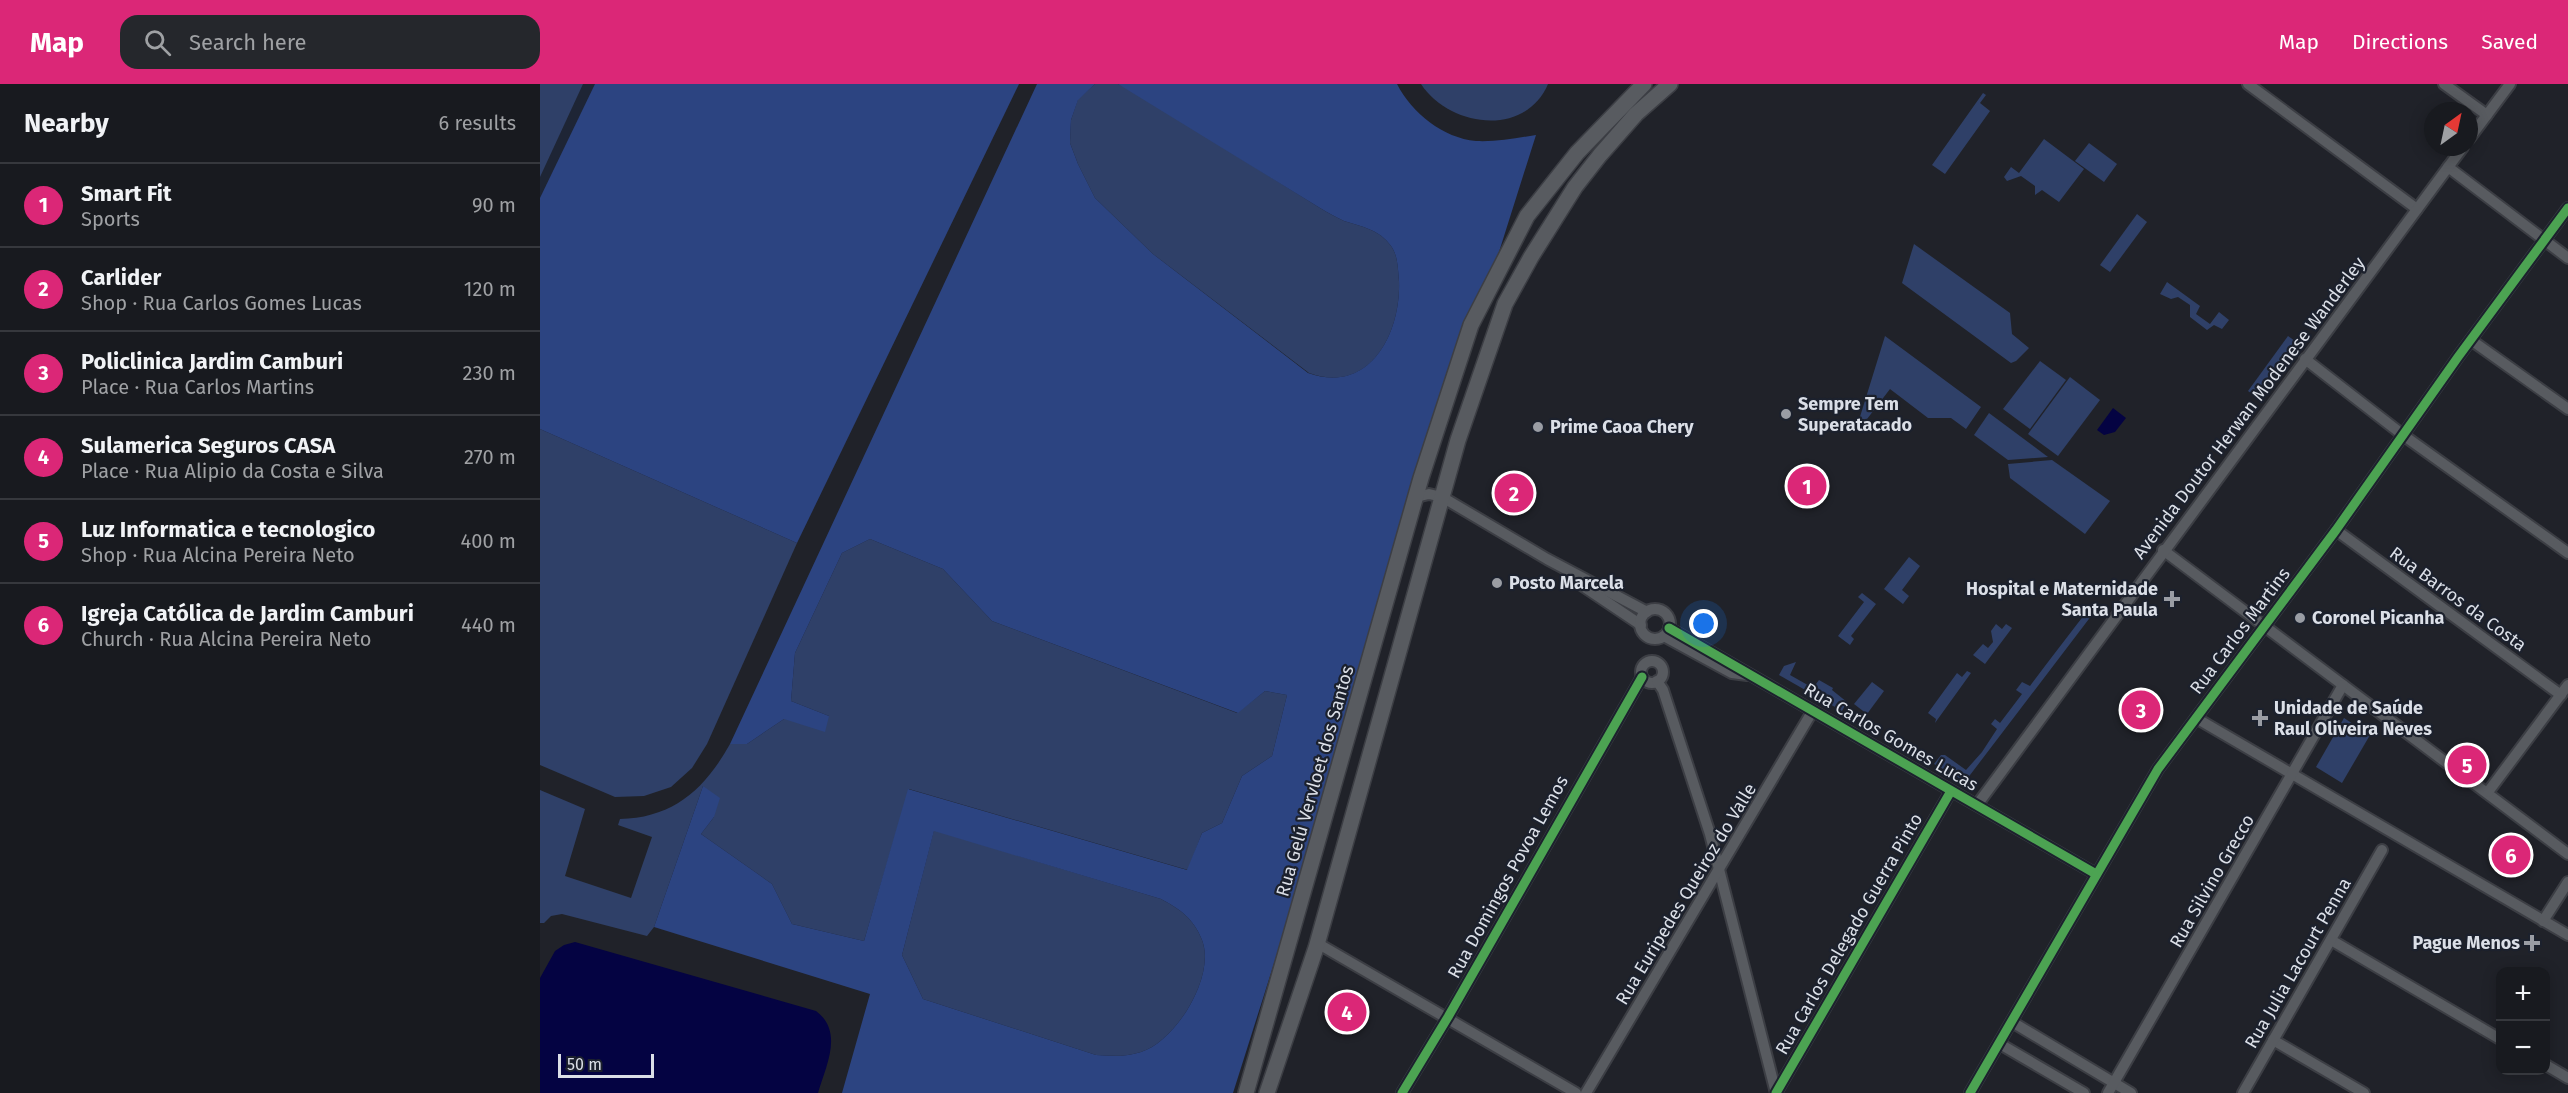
<!DOCTYPE html>
<meta charset="utf-8">
<style>
:root{--surface:#181a1f;--page:#25272c;--text:#f1f3f6;--muted:#9fa1a4;--line:#36383d;--accent:#db2777}
body{margin:0;font-family:"Fira Sans",sans-serif;background:var(--page);color:var(--text)}
.controls{position:absolute;right:18px;bottom:18px;display:grid;overflow:hidden;border-radius:12px;box-shadow:0 3px 15px #0003}
.controls button{width:54px;height:54px;display:grid;place-items:center;padding:0;border:0;border-bottom:2px solid var(--line);background:var(--surface);color:var(--text);font:30px sans-serif}
.compass{position:absolute;left:1884px;top:18px;width:54px;height:54px;border-radius:50%;background:var(--surface);box-shadow:0 3px 15px #0003;rotate:33deg}
.scale{position:absolute;left:18px;bottom:15px;width:96px;box-sizing:border-box;padding-left:6px;border:3px solid #dbdfe7;border-top:0;font-size:16px;line-height:21px;white-space:nowrap;color:#dbdfe7;-webkit-text-stroke:4px #1c212d;paint-order:stroke}
.you{position:absolute;left:1164px;top:540px;width:21px;height:21px;margin:-15px;border:4px solid #fff;border-radius:50%;background:#1a73e8;box-shadow:0 0 0 9px #1a73e833}
.badge{display:grid;place-items:center;width:39px;height:39px;border-radius:50%;background:var(--accent);color:#fff;font-size:20px;font-weight:700}
.pin{position:absolute;translate:-50% -50%;border:3px solid #fff;box-shadow:0 2px 6px #0006}
.list{margin:0;padding:0;list-style:none}
h2{display:flex;justify-content:space-between;align-items:center;height:78px;margin:0;padding:0 24px;font-size:26px}
h2 small{font-size:20px;font-weight:400;color:var(--muted)}
.list li{display:grid;grid-template-columns:39px 1fr auto;gap:18px;align-items:center;box-sizing:border-box;height:84px;padding:0 24px;border-top:2px solid var(--line)}
.list b{display:block;font-size:22px;white-space:nowrap}
.list p{margin:0;font-size:20px;white-space:nowrap;color:var(--muted)}
.list em{font-size:20px;font-style:normal;color:var(--muted)}
.icon{flex:none;width:33px;height:33px;fill:none;stroke:currentColor;stroke-width:2;stroke-linecap:round;stroke-linejoin:round}
.map{position:relative;flex:none;width:2028px;height:1009px;overflow:hidden}
header{display:flex;align-items:center;gap:36px;box-sizing:border-box;height:84px;padding:0 30px;background:var(--accent);color:#fff}
header strong{font-size:28px}
nav{display:flex;gap:33px;margin-inline-start:auto;font-size:21px}
.search{width:420px;height:54px;background:var(--page);display:flex;align-items:center;gap:15px;box-sizing:border-box;padding:0 21px;border-radius:18px;color:var(--muted);font-size:22px}
main{display:flex}
aside{flex:1;background:var(--surface)}
.map>svg:first-child{display:block}
.built{fill:#1e2535}
.green{fill:#2f4068}
.forest{fill:#2c4481;fill-rule:evenodd}
.water{fill:#040342}
.lines{fill:none;stroke-linecap:round;stroke-linejoin:round}
.street-casing{stroke:#3c3e44;stroke-width:14}
.secondary-casing{stroke:#3c3e44;stroke-width:18}
.street{stroke:#585b60;stroke-width:10}
.secondary{stroke:#585b60;stroke-width:15}
.cycleway-casing{stroke:#1c212d;stroke-width:13}
.cycleway{stroke:#4ca352;stroke-width:9}
.poi-dot{fill:#9a9da4;stroke:#1c212d;stroke-width:2}
.labels{text-anchor:middle;dominant-baseline:central;stroke-width:4.5;stroke-linejoin:round;paint-order:stroke}
.poi-label{font-size:18px;font-weight:bold;fill:#dbdfe7;stroke:#1c212d;text-anchor:start}
.street-label{font-size:18px;fill:#dbdfe7;stroke:#1c212d}
</style>
<header>
<strong>Map</strong>
<div class="search"><svg class="icon" aria-label="search" viewBox="0 0 24 24"><circle cx="10" cy="10" r="6"/><path d="M15 15l6 6"/></svg>Search here</div>
<nav><a>Map</a><a>Directions</a><a>Saved</a></nav>
</header>
<main>
<aside>
<h2>Nearby<small>6 results</small></h2>
<ul class="list">
<li><span class="badge">1</span><div><b>Smart Fit</b><p>Sports</p></div><em>90 m</em></li>
<li><span class="badge">2</span><div><b>Carlider</b><p>Shop · Rua Carlos Gomes Lucas</p></div><em>120 m</em></li>
<li><span class="badge">3</span><div><b>Policlinica Jardim Camburi</b><p>Place · Rua Carlos Martins</p></div><em>230 m</em></li>
<li><span class="badge">4</span><div><b>Sulamerica Seguros CASA</b><p>Place · Rua Alipio da Costa e Silva</p></div><em>270 m</em></li>
<li><span class="badge">5</span><div><b>Luz Informatica e tecnologico</b><p>Shop · Rua Alcina Pereira Neto</p></div><em>400 m</em></li>
<li><span class="badge">6</span><div><b>Igreja Católica de Jardim Camburi</b><p>Church · Rua Alcina Pereira Neto</p></div><em>440 m</em></li>
</ul>
</aside>
<div class="map">
<svg width="2028" height="1009" viewBox="0 0 2028 1009">
<rect width="100%" height="100%" fill="#202229"/>
<polygon class="built" points="0,0 71,0 0,151"/>
<g class="green">
<polygon points="0,0 43,0 0,93"/>
<path d="M555,0H578L590,5L780,124C787,128 795,133 804,137C822,143 839,145 851,162C858,171 858,187 859,197C861,250 829,311 769,289L613,170L555,114L538,80L530,59L531,36L538,15Z"/>
<path d="M881,0H1008C985,54 909,43 881,0Z"/>
<polygon points="1443,9 1446,11 1440,19 1450,27 1405,90 1392,81"/>
<polygon points="1504,55 1544,85 1519,118 1502,106 1495,111 1495,102 1481,92 1467,97 1464,93 1471,83 1479,89"/>
<polygon points="1549,59 1577,80 1564,98 1535,77"/>
<polygon points="1597,130 1607,138 1570,188 1560,181"/>
<polygon points="1374,160 1470,229 1472,250 1489,264 1476,277 1471,279 1362,199"/>
<polygon points="1627,198 1660,222 1656,230 1670,240 1679,228 1689,236 1682,245 1674,241 1667,246 1650,233 1650,221 1638,213 1631,215 1620,210"/>
<polygon points="1345,252 1441,323 1426,345 1411,334 1388,334 1350,305 1324,339 1319,336"/>
<polygon points="1748,252 1755,257 1715,312 1708,307"/>
<polygon points="1500,277 1526,296 1490,345 1463,325"/>
<polygon points="1530,293 1560,316 1518,372 1488,350"/>
<polygon points="1449,329 1508,373 1468,376 1434,351"/>
<polygon points="0,345 257,459 167,660 152,684 131,703 104,712 75,713 0,681"/>
<polygon points="1512,376 1570,417 1545,450 1470,394 1468,380"/>
<path d="M330,455L403,485L452,537L697,629L725,607L747,611L732,672L702,692L682,739L662,749L648,786L369,705L324,857L252,840L232,800L161,750L174,733L163,702L114,843L107,852L22,830L11,832L4,839H0V706L45,725L25,792L91,814L112,753L78,741L80,735C133,734 165,705 190,660H207L244,635L289,632L251,617L255,569L302,469Z"/>
<polygon points="1369,473 1380,482 1362,506 1369,512 1363,520 1344,505"/>
<polygon points="1322,509 1336,520 1311,552 1314,555 1310,561 1298,552 1324,518 1318,513"/>
<path d="M1552,521L1558,523L1427,695L1423,696L1394,680L1401,671H1405L1426,686L1442,668L1457,645L1451,640L1455,635L1460,639L1482,610L1476,606L1482,598L1490,602C1510,575 1531,548 1552,521Z"/>
<polygon points="1456,540 1462,545 1466,540 1472,544 1445,580 1433,571 1443,560 1448,564 1453,558 1451,547"/>
<polygon points="1256,578 1250,591 1273,604 1279,596 1293,604 1292,606 1307,618 1302,627 1239,591 1244,582"/>
<polygon points="1427,587 1431,589 1395,639 1396,635 1388,629 1417,589 1422,593"/>
<polygon points="1332,598 1344,607 1327,630 1314,620"/>
<polygon points="1804,634 1830,651 1802,699 1776,683"/>
<path d="M394,746L621,815C640,825 654,835 662,856C676,892 636,957 601,968C586,973 572,972 556,971L383,915L362,871Z"/>
</g>
<g class="forest">
<polygon points="55,0 479,0 257,459 0,345 0,114"/>
<path d="M497,0H555L538,16L531,36L530,59L538,80L555,114L613,170L768,289C829,311 861,250 859,197C858,187 858,171 851,162C839,145 822,143 804,137C795,133 787,128 780,124L578,0H857C872,29 903,54 936,57C956,58 977,54 996,51L693,1009H302L330,910L114,843L163,702L180,714L174,733L161,750L232,800L252,840L324,857L368,705L647,786L662,749L682,739L702,692L732,672L747,611L725,607L698,629L452,537L403,485L330,455L302,469L255,569L251,617L289,632L285,648L244,635L207,660H190ZM394,747L621,815C640,825 654,835 662,856C676,892 636,957 601,968C586,973 572,972 556,971L383,915L362,871Z"/>
</g>
<g class="water">
<polygon points="1573,324 1586,334 1575,348 1564,351 1557,346"/>
<path d="M35,858L276,927C304,948 286,981 278,1009H0V894L15,867L24,861Z"/>
</g>
<g class="lines">
<g class="street-casing">
<g id="street">
<polyline points="1708,0 1877,125"/>
<polyline points="1904,0 1947,31"/>
<polyline points="1929,55 1970,0"/>
<polyline points="1908,83 2028,174"/>
<polyline points="1931,256 2028,325"/>
<polyline points="1765,275 1863,351 2028,469"/>
<polyline points="876,413 889,410 902,413 1007,475 1107,528"/>
<polyline points="1796,446 2021,611"/>
<polyline points="1623,466 2028,770"/>
<polyline points="1031,494 1101,541"/>
<circle cx="1115" cy="540" r="15"/>
<polyline points="1129,544 1556,790"/>
<polyline points="1124,552 1192,589 1207,591"/>
<circle cx="1112" cy="588" r="11"/>
<polyline points="1117,597 1123,606 1170,750 1236,1009"/>
<polyline points="1656,634 2028,851"/>
<polyline points="1948,708 2028,601"/>
<polyline points="1437,721 1923,63"/>
<polyline points="2003,837 2028,798"/>
<polyline points="1791,856 1960,955"/>
<polyline points="777,859 1036,1009"/>
<polyline points="1472,938 1591,1009"/>
<polyline points="1733,956 1824,1009"/>
<polyline points="1460,960 1544,1009"/>
<polyline points="2006,981 2028,994"/>
<polyline points="862,1009 908,933 1102,593"/>
<polyline points="1046,1009 1272,628"/>
<polyline points="1236,1009 1411,707"/>
<polyline points="1430,1009 1618,685 1796,446 1918,273 2028,124"/>
<polyline points="1568,1009 1803,601"/>
<polyline points="1703,1009 1842,766"/>
</g>
</g>
<g class="secondary-casing">
<g id="secondary">
<polyline points="706,1009 881,394 931,241 987,132 1037,69 1104,0"/>
<polyline points="727,1009 776,864 918,356 965,220 991,173 1035,103 1060,71 1096,30 1130,0"/>
</g>
</g>
<use href="#street" class="street"/>
<use href="#secondary" class="secondary"/>
<g class="cycleway-casing">
<g id="cycleway">
<polyline points="1129,544 1556,790"/>
<polyline points="862,1009 908,933 1102,593"/>
<polyline points="1236,1009 1411,707"/>
<polyline points="1430,1009 1618,685 1796,446 1918,273 2028,124"/>
</g>
</g>
<use href="#cycleway" class="cycleway"/>
</g>
<g class="poi-dot">
<circle cx="1246" cy="330" r="6"/>
<circle cx="998" cy="343" r="6"/>
<circle cx="957" cy="499" r="6"/>
<path d="M1629 506h6v6h6v6h-6v6h-6v-6h-6v-6h6z"/>
<circle cx="1760" cy="534" r="6"/>
<path d="M1717 625h6v6h6v6h-6v6h-6v-6h-6v-6h6z"/>
<path d="M1989 850h6v6h6v6h-6v6h-6v-6h-6v-6h6z"/>
</g>
<g class="labels">
<g class="poi-label">
<text x="1258" y="320">Sempre Tem<tspan x="1258" dy="21">Superatacado</tspan></text>
<text x="1010" y="343">Prime Caoa Chery</text>
<text x="969" y="499">Posto Marcela</text>
<text x="1618" y="505" text-anchor="end">Hospital e Maternidade<tspan x="1618" dy="21">Santa Paula</tspan></text>
<text x="1772" y="534">Coronel Picanha</text>
<text x="1734" y="624">Unidade de Saúde<tspan x="1734" dy="21">Raul Oliveira Neves</tspan></text>
<text x="1980" y="859" text-anchor="end">Pague Menos</text>
</g>
<g class="street-label">
<text transform="translate(1709 324) rotate(-53)">Avenida Doutor Herwan Modenese Wanderley</text>
<text transform="translate(1918 515) rotate(36)">Rua Barros da Costa</text>
<text transform="translate(1700 547) rotate(-53)">Rua Carlos Martins</text>
<text transform="translate(1351 653) rotate(30)">Rua Carlos Gomes Lucas</text>
<text transform="translate(775 697) rotate(-74)">Rua Gelú Vervloet dos Santos</text>
<text transform="translate(968 793) rotate(-61)">Rua Domingos Povoa Lemos</text>
<text transform="translate(1672 797) rotate(-60)">Rua Silvino Grecco</text>
<text transform="translate(1146 810) rotate(-59)">Rua Euripedes Queiroz do Valle</text>
<text transform="translate(1309 850) rotate(-60)">Rua Carlos Delegado Guerra Pinto</text>
<text transform="translate(1758 879) rotate(-60)">Rua Julia Lacourt Penna</text>
</g>
</g>
</svg>
<div class="controls">
<button>+</button>
<button>−</button>
</div>
<svg class="compass" viewBox="-18 -18 36 36"><path d="M0-13l5 13h-10z" fill="#e53935"/><path d="M0 13l5-13h-10z" fill="#9fa1a4"/></svg>
<div class="scale">50 m</div>
<div class="you"></div>
<div class="pin badge" style="left:1267px;top:402px">1</div>
<div class="pin badge" style="left:974px;top:409px">2</div>
<div class="pin badge" style="left:1601px;top:626px">3</div>
<div class="pin badge" style="left:807px;top:928px">4</div>
<div class="pin badge" style="left:1927px;top:681px">5</div>
<div class="pin badge" style="left:1971px;top:771px">6</div>
</div>
</main>
